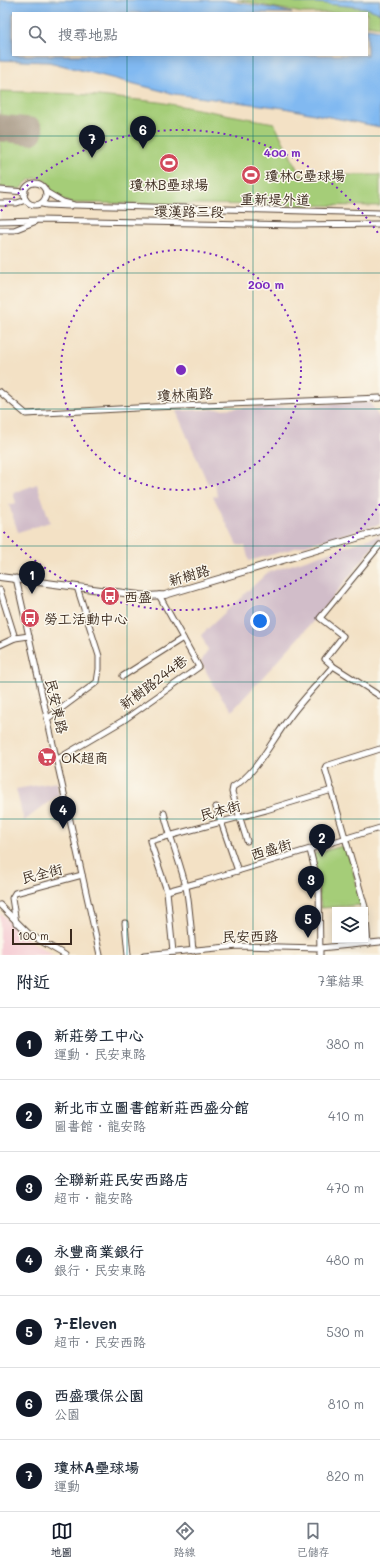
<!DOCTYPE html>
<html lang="zh-TW">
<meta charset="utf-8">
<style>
:root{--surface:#fff;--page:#f6f6f7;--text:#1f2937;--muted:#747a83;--line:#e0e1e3;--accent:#111827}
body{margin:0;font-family:Mali,"LXGW WenKai TC",sans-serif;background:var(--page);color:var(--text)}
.controls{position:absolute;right:12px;bottom:12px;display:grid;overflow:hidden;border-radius:0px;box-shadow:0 2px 10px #0003}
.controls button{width:36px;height:36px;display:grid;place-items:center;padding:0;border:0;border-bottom:1px solid var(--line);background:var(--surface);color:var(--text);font:20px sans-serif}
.scale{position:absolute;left:12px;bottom:10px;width:60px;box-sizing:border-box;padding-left:4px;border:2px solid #3b2a1e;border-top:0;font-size:11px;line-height:14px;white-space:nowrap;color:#3b2a1e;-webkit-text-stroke:3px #fbf7ec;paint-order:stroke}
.you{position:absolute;left:260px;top:621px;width:14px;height:14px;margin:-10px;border:3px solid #fff;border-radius:50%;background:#1a73e8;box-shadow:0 0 0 6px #1a73e833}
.badge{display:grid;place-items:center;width:26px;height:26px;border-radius:50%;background:var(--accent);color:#fff;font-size:13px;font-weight:700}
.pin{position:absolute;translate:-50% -33px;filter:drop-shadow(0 1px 2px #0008)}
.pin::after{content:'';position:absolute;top:21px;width:14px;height:12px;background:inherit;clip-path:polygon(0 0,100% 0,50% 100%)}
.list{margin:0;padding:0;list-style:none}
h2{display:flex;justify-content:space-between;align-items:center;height:52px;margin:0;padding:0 16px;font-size:17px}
h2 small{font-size:13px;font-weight:400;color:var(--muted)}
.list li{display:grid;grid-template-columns:26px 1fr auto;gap:12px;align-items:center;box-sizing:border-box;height:72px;padding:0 16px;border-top:1px solid var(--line)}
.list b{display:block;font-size:15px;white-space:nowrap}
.list p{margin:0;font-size:13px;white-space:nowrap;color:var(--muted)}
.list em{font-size:13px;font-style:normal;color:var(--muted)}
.icon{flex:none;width:22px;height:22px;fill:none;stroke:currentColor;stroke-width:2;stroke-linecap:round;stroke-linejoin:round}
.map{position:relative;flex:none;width:380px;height:955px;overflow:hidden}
.search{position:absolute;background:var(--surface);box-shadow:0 2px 10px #0003;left:12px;right:12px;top:12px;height:44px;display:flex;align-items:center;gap:10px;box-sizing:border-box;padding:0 14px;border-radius:0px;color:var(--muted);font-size:15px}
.sheet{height:556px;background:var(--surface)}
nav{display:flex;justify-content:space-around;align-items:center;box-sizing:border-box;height:56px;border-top:1px solid var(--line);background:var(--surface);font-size:11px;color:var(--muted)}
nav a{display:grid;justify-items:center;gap:2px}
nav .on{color:var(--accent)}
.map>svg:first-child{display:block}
.built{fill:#f6cfd6}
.industrial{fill:#d1bdc9}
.green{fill:#a5cd78;stroke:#707c4b}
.water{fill:#81b9f1;stroke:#5e7288}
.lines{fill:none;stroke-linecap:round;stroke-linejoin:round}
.runway{stroke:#978672;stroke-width:27}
.minor-casing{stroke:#574537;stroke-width:7}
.major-casing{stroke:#574537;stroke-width:8}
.minor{stroke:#fff;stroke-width:5}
.major{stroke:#fff;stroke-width:6}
.grid{fill:none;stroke:#0f766e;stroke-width:1;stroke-opacity:0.55}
.ring{fill:none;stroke:#7b2cbf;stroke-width:2;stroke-dasharray:2 4}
.labels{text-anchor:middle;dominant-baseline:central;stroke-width:3;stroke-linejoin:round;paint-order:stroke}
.poi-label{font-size:14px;fill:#3b2a1e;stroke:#fbf7ec;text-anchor:start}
.street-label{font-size:14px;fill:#3b2a1e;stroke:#fbf7ec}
.centre{fill:#7b2cbf;stroke:#fbf7ec;stroke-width:2}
.ring-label{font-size:12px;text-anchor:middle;font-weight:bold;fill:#7b2cbf;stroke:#fbf7ec;stroke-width:3;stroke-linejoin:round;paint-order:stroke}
</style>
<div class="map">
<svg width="380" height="955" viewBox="0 0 380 955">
<rect width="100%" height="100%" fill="#fbf7ec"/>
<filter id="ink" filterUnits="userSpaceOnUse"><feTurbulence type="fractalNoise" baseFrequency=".025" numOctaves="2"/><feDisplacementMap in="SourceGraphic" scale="8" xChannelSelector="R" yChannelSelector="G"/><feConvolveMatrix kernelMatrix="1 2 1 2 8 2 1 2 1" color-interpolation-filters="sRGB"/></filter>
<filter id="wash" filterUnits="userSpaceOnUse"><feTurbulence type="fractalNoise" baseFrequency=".012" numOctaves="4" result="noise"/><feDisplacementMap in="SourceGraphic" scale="16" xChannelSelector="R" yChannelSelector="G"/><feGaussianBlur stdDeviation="0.9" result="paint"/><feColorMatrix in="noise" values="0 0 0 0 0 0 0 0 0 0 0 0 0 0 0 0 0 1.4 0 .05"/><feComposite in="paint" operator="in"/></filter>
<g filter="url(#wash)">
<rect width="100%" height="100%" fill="#f3e1c5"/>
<polygon class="built" points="2,914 23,936 53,955 0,955 0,915"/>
<g class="industrial">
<polygon points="370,402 380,419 380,524 249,561 245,546 237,545 213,496 217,496 215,483 208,484 176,411"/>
<polygon points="37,484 50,522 18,532 9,505 16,503 13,493"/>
<polygon points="380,535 380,538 310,625 232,711 215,688 201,662 208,650 201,635 267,573"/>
<polygon points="57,782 59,794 24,821 16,789"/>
</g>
<g class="green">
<polygon points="237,0 380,0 380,27 367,25 367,13 302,13"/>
<path d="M0,91L77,94L159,102L274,123L300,175H380V206L70,203C64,200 58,197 53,193C51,191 51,188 49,185C41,173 27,178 21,189L0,187Z"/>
<polygon points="346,845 362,905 321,908 313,854"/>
</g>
<g class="water">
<polygon points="0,0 223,0 276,9 292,13 13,13 13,55 367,55 367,28 380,30 380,127 284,108 174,94 49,62 0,60"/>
<polygon points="290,0 380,0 380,13 366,8 317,3 297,3"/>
</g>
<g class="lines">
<polyline class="runway" points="0,128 30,131"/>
</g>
</g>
<g filter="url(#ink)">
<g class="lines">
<g class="minor-casing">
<g id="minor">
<circle cx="35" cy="194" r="11"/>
<polyline points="0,190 25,192"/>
<polyline points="46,192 63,202 74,205 380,213"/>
<polyline points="0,203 17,203 26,200"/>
<polyline points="42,204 47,205 70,206"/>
<polyline points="0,221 38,220 295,225 380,224"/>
<polyline points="0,230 14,230 34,222"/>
<polyline points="0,392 26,414 155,407 380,398"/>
<polyline points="16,578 100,955"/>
<polyline points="0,590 15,638"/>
<polyline points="0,645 15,638 29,636"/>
<polyline points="333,666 325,659 343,636 320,618 380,545"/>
<polyline points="123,676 183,638"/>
<polyline points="47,719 97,682 99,669 99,656 77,587"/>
<polyline points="56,760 124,720 199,667 159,595"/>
<polyline points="216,807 238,871"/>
<path d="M164,813C170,838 180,862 186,887C190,908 191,929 193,951"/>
<path d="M247,841L232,792L233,787C257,773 272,740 289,718C302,700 319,683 333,666L380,696"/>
<polyline points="310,850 319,887 320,955"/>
<polyline points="167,891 204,881 380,828"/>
<polyline points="0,905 29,934 65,955"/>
<polyline points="16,923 12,898 15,893 82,875"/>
<polyline points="125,923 128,955"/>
<polyline points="368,944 365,907 325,768 326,766 380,749"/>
<polyline points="173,952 167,891 150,841 266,810 332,790"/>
<polyline points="144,955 238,946 320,948 380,942"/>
</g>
</g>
<g class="major-casing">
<polyline id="major" points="0,577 147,596 165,595 380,531"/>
</g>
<use href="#minor" class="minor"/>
<use href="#major" class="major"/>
</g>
</g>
<path class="grid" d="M127,0V13M253,0V13M127,55V955M253,55V955M0,136H380M0,273H380M0,409H380M0,546H380M0,682H380M0,819H380"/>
<g class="ring">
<circle cx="181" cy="370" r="120"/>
<path d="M380 504A240 240 0 0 1 1 529M1 211A240 240 0 0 1 380 236"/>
</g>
<defs>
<g id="stadium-disc" transform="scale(1)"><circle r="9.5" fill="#d1495b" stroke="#fbf7ec"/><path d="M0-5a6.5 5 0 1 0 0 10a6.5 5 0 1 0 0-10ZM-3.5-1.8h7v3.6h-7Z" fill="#fff"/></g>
<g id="bus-disc" transform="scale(1)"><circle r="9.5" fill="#d1495b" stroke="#fbf7ec"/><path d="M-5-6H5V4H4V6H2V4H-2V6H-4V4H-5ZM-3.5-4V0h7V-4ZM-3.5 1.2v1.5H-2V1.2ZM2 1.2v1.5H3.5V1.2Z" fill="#fff"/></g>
<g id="supermarket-disc" transform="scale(1)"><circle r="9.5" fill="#d1495b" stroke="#fbf7ec"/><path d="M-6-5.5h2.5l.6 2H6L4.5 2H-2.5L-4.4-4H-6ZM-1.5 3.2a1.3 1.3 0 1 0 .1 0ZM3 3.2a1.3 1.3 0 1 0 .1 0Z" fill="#fff"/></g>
</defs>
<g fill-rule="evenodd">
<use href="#stadium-disc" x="169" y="163"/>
<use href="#stadium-disc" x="251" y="175"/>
<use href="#bus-disc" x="110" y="596"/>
<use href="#bus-disc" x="30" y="618"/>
<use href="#supermarket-disc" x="47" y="757"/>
</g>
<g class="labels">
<g class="poi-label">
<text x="265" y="175">瓊林C壘球場</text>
<text x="169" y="184" text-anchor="middle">瓊林B壘球場</text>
<text x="124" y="596">西盛</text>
<text x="44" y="618">勞工活動中心</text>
<text x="61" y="757">OK超商</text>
</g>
<g class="street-label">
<text transform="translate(275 199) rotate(1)">重新堤外道</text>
<text transform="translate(189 211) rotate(1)">環漢路三段</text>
<text transform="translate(185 394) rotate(-3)">瓊林南路</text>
<text transform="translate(189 575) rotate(-16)">新樹路</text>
<text transform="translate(153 682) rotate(-37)">新樹路244巷</text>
<text transform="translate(57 706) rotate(77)">民安東路</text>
<text transform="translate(220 810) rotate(-15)">民本街</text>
<text transform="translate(271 849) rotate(-16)">西盛街</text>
<text transform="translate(42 873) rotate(-14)">民全街</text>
<text transform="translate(250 936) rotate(-1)">民安西路</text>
</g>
</g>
<circle cx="181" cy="370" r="6" class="centre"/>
<g class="ring-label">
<text x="282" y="157">400 m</text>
<text x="266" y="289">200 m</text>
</g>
</svg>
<div class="controls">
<button><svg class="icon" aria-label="layers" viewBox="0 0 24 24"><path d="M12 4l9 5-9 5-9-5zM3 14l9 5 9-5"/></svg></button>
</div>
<div class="scale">100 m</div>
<div class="you"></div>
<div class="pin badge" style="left:32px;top:594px">1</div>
<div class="pin badge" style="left:322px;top:857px">2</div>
<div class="pin badge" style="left:311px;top:899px">3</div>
<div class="pin badge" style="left:63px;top:829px">4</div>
<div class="pin badge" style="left:308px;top:938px">5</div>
<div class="pin badge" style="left:143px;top:149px">6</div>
<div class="pin badge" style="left:92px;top:158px">7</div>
<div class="search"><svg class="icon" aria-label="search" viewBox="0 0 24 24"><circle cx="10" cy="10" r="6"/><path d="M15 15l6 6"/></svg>搜尋地點</div>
</div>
<section class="sheet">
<h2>附近<small>7筆結果</small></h2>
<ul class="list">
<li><span class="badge">1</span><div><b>新莊勞工中心</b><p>運動 · 民安東路</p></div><em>380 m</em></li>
<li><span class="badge">2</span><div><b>新北市立圖書館新莊西盛分館</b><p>圖書館 · 龍安路</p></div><em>410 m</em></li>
<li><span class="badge">3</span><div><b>全聯新莊民安西路店</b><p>超市 · 龍安路</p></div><em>470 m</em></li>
<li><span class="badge">4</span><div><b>永豐商業銀行</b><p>銀行 · 民安東路</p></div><em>480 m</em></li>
<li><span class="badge">5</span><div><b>7-Eleven</b><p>超市 · 民安西路</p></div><em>530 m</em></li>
<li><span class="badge">6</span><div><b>西盛環保公園</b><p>公園</p></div><em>810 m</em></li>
<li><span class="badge">7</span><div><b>瓊林A壘球場</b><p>運動</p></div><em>820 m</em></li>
</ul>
</section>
<nav>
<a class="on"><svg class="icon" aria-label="map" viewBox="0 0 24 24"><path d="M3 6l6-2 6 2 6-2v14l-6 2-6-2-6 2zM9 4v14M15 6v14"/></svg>地圖</a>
<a><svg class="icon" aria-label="directions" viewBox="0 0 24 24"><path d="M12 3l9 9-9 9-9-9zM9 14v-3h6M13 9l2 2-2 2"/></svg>路線</a>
<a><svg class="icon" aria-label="saved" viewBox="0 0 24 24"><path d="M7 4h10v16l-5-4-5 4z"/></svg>已儲存</a>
</nav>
